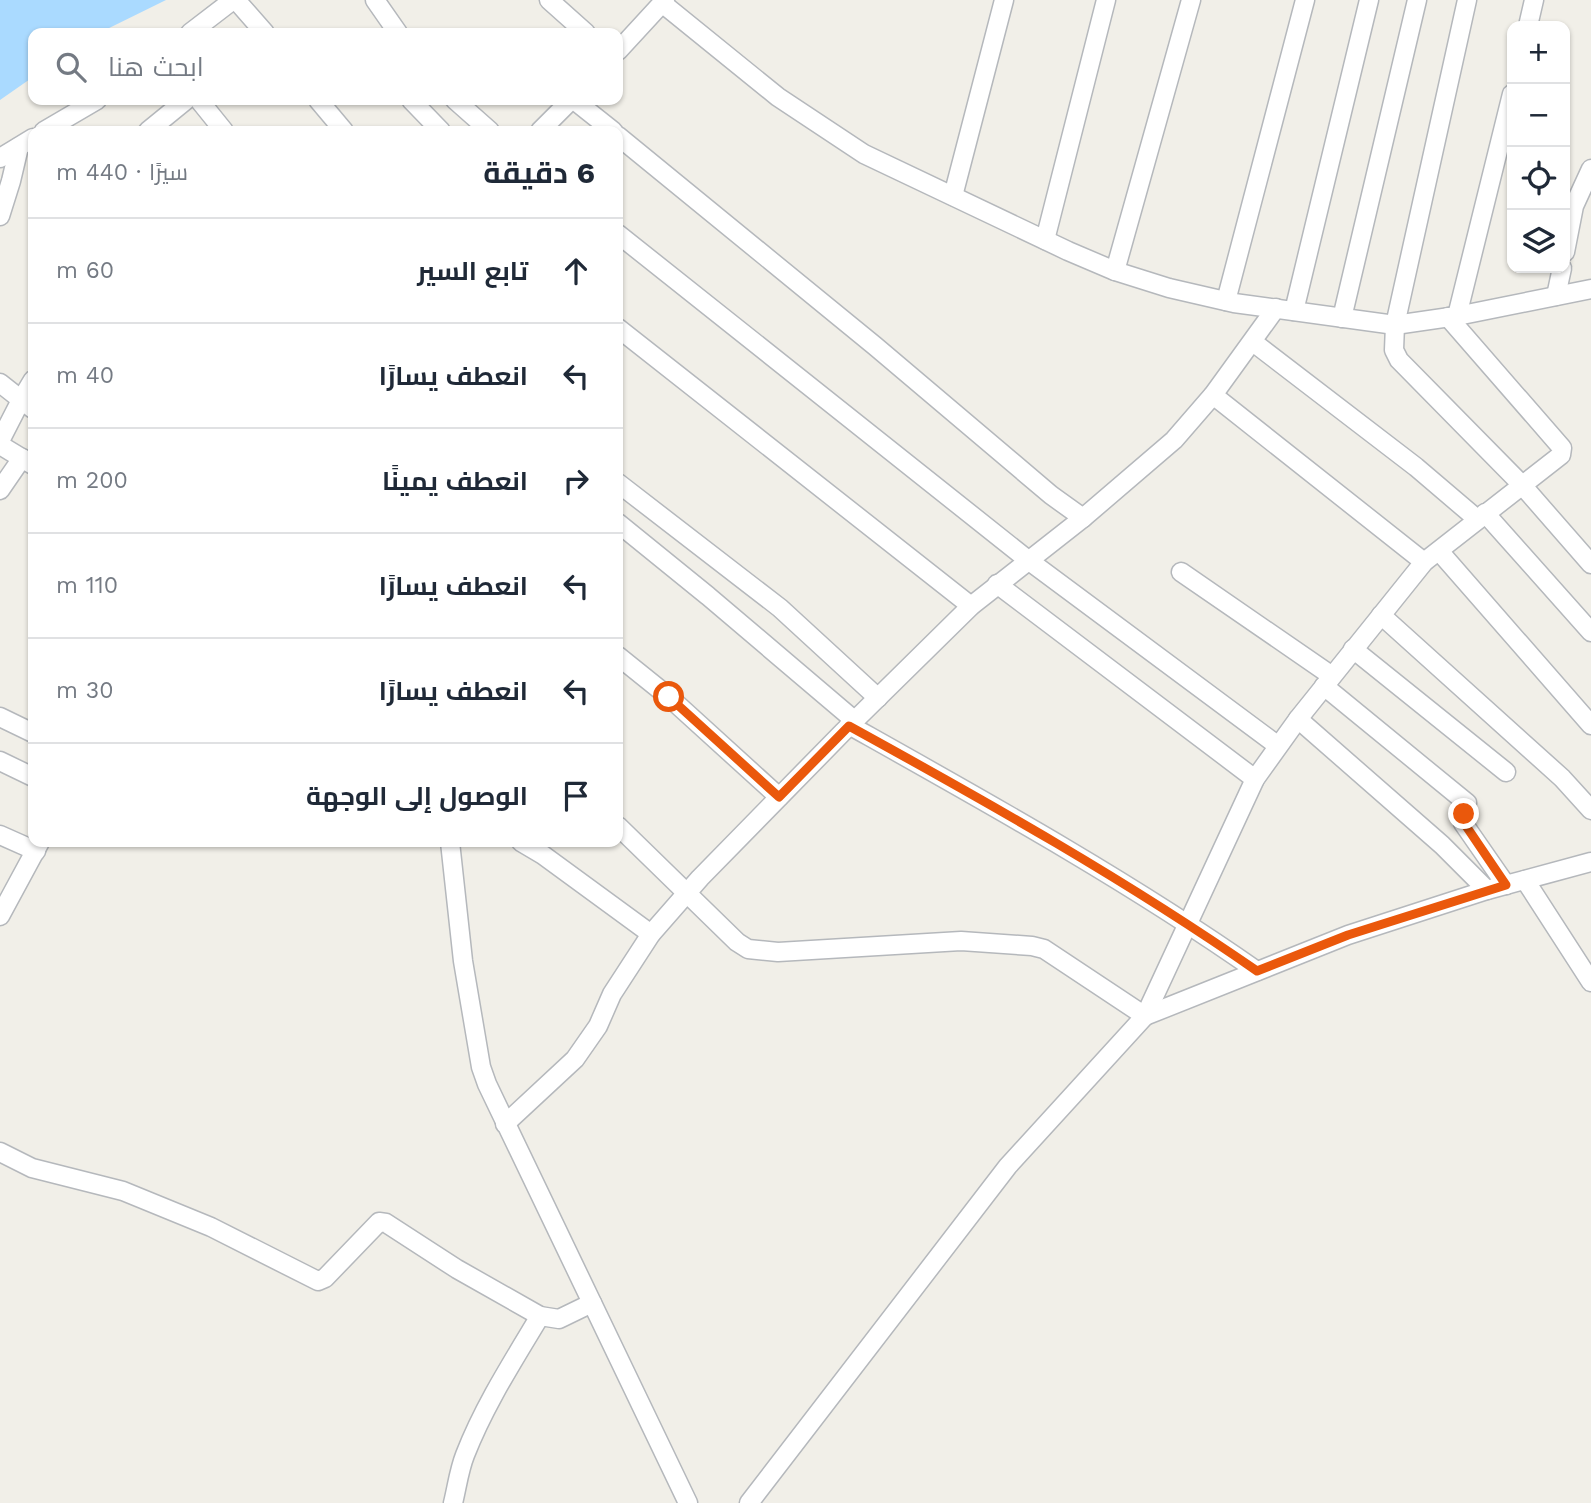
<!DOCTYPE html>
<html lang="ar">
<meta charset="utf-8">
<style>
:root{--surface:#fff;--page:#f6f6f7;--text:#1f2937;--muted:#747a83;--line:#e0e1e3}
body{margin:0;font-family:"Work Sans",Cairo,sans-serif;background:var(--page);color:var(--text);direction:rtl}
.controls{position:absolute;right:21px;top:21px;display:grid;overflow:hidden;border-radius:14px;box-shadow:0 2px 5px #0004}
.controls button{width:63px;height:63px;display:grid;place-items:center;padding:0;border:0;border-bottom:2px solid var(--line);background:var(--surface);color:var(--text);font:35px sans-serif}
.stop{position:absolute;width:21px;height:21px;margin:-16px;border:5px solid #ea580c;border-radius:50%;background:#fff}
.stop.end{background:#ea580c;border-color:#fff;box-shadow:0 2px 7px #0008}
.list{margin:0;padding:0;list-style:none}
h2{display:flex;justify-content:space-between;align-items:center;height:91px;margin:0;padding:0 28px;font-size:30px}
h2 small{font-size:23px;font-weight:400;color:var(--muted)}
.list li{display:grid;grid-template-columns:46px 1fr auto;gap:21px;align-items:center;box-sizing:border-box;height:105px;padding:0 28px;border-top:2px solid var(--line)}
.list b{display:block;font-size:26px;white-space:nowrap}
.list em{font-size:23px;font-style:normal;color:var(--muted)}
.icon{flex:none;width:38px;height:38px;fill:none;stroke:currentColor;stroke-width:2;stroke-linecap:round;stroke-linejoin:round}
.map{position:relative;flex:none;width:1591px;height:1503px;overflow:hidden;direction:ltr}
.search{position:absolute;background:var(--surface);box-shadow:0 2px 5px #0004;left:28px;top:28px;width:595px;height:77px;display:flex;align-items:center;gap:18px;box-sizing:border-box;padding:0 24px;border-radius:14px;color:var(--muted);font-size:26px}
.panel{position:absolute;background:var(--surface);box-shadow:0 2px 5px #0004;left:28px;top:126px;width:595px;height:721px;border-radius:14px;direction:rtl}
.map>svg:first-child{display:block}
.water{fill:#aadaff}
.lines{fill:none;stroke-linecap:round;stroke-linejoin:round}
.minor-casing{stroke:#b5b8bc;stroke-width:21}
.minor{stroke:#fff;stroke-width:18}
.route{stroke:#ea580c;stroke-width:9}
</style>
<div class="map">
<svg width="1591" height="1503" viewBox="0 0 1591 1503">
<rect width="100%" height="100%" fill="#f1efe8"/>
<polygon class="water" points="0,0 166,0 99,33 33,33 33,77 0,100"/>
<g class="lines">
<g class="minor-casing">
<g id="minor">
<polyline points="236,0 265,33"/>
<polyline points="375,0 398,33"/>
<polyline points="549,0 586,33"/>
<polyline points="1467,0 1395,325 1394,350 1399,360 1522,485 1591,564"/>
<polyline points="662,3 778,97 864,154 1068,251 1115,271 1169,288 1234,303 1395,325 1457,316 1591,289"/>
<polyline points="1528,26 1534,0"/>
<polyline points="190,33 233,0"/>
<polyline points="618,51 665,0"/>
<polyline points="199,100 224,131"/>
<polyline points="318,100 344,131"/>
<polyline points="411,100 441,131"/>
<polyline points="455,100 490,131"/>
<polyline points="574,100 613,131"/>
<polyline points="44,131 97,100"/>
<polyline points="148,131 186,100"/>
<polyline points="540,131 571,100"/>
<polyline points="618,136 875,346 1051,495 1083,518"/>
<polyline points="0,158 33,138"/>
<polyline points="953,196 1004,0"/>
<polyline points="0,216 11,181 19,147"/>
<polyline points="618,234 1028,560 1277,745"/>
<polyline points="1045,240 1106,0"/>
<polyline points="1565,252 1574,206 1591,169"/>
<polyline points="1115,271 1191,0"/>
<polyline points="1556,296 1562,268"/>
<polyline points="1226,301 1305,0"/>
<polyline points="1294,311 1369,0"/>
<polyline points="1457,316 1512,94"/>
<polyline points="1342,318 1417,0"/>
<polyline points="618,328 971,606"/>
<polyline points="1253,342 1416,467 1477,519"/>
<polyline points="0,383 33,409"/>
<polyline points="1213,395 1424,562"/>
<polyline points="0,441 21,400 33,380"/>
<polyline points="0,445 33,465"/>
<polyline points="618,483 780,608 878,698"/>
<polyline points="0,490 22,458"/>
<polyline points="1485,513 1591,632"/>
<polyline points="618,523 708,596 854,720"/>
<polyline points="1439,551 1591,725"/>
<polyline points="1181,572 1332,676"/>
<polyline points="997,584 1255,779"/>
<polyline points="1381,615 1562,778 1591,810"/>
<polyline points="1353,649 1506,772"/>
<polyline points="618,656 669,697 779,797"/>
<polyline points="1324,686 1467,803 1463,823 1506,885"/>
<polyline points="0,717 33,733"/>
<polyline points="1298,719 1442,845 1487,890"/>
<path d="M849,725C988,803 1127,880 1257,971"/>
<polyline points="0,761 33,777"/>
<polyline points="618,826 737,942 748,949 778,952 961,941 1032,946 1044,949 1145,1016 1348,935 1487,890 1591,862"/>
<polyline points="0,835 36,851"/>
<polyline points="450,842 463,961 481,1067 487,1084 688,1503"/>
<polyline points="521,842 543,855 651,934"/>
<polyline points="1525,880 1591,982"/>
<polyline points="0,916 40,842"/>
<polyline points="505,1124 575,1059 598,1026 612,994 651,934 700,878 843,732 971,606 1083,518 1174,440 1213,395 1276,308"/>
<polyline points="0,1152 32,1168 123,1191 211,1227 318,1281 325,1278 379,1222 386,1223 457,1269 540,1316 559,1319 592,1303"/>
<path d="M453,1503C457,1487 459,1470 465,1455C484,1406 513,1361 540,1316"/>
<polyline points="749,1503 1008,1166 1145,1016 1255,779 1298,719 1424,562 1561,455 1562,448 1448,317"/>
</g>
</g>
<use href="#minor" class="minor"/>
</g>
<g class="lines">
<path class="route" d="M669,697L779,797L849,726C989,803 1126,880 1257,971L1348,935L1506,885L1464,823V814"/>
</g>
</svg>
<div class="controls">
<button>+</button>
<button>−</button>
<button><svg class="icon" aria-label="locate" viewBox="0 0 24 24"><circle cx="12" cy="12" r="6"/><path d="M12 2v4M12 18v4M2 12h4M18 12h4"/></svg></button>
<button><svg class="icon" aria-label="layers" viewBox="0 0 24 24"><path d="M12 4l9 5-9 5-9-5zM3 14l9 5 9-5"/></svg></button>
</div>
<div class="stop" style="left:669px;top:697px"></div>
<div class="stop end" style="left:1464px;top:814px"></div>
<div class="search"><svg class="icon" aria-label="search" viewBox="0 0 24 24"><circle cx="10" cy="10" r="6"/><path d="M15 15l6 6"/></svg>ابحث هنا</div>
<section class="panel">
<h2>6 دقيقة<small>سيرًا · 440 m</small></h2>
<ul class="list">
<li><svg class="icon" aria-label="ahead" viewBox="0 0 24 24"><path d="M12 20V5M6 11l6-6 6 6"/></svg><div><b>تابع السير</b></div><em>60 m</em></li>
<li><svg class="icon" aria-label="left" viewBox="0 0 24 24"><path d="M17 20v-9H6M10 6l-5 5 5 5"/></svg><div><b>انعطف يسارًا</b></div><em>40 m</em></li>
<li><svg class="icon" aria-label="right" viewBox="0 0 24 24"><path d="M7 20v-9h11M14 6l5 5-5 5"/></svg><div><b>انعطف يمينًا</b></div><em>200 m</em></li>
<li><svg class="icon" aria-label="left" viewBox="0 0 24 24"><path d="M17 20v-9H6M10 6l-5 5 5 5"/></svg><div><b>انعطف يسارًا</b></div><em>110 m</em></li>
<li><svg class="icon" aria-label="left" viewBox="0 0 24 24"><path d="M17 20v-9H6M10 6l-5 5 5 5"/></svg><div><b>انعطف يسارًا</b></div><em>30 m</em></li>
<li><svg class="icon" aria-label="arrive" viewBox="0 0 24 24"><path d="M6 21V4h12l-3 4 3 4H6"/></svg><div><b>الوصول إلى الوجهة</b></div></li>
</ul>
</section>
</div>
